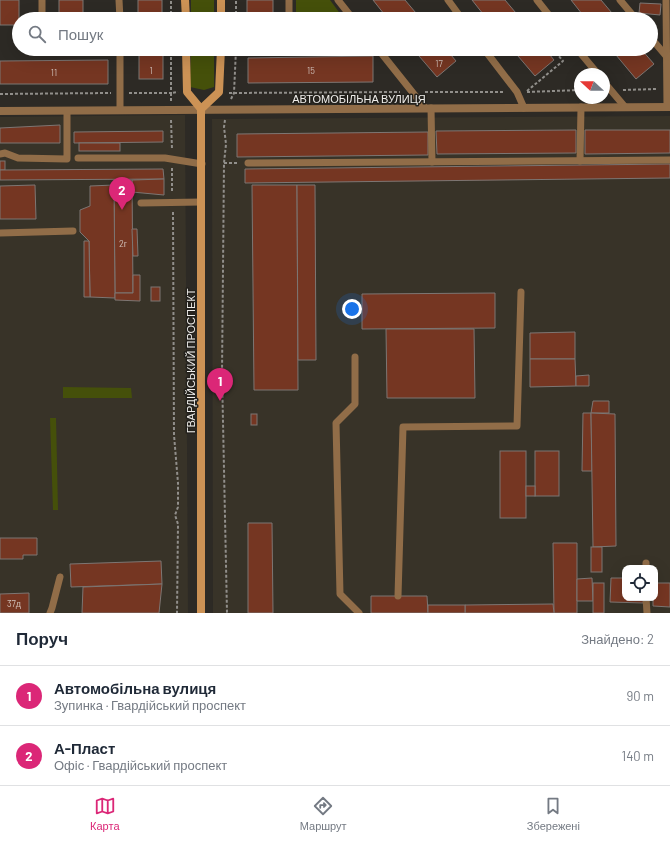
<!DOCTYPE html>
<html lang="uk">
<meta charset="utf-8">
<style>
:root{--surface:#fff;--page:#f6f6f7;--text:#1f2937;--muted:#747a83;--line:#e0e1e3;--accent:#db2777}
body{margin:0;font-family:Barlow,sans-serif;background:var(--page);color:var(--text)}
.controls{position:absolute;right:12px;bottom:12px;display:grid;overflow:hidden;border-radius:8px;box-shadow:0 4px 16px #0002}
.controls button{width:36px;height:36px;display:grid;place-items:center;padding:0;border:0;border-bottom:1px solid var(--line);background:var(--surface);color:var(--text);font:20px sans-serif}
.compass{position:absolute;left:574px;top:68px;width:36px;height:36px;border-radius:50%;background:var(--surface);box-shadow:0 4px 16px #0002;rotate:291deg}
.you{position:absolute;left:352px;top:309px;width:14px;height:14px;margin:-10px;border:3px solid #fff;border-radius:50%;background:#1a73e8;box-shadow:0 0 0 6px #1a73e833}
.badge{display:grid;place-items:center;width:26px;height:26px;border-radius:50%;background:var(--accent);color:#fff;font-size:13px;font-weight:700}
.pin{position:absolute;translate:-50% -33px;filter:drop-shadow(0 1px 2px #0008)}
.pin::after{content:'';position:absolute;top:21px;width:14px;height:12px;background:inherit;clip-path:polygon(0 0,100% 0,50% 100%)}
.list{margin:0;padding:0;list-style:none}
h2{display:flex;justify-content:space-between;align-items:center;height:52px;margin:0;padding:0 16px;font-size:17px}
h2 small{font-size:13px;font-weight:400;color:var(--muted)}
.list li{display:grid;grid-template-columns:26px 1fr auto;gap:12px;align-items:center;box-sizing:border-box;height:60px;padding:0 16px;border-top:1px solid var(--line)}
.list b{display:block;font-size:15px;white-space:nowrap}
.list p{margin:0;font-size:13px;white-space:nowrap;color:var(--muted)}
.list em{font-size:13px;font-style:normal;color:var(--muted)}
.icon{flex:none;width:22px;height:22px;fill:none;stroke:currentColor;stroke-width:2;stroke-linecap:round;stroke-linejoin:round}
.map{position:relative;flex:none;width:670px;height:613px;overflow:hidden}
.search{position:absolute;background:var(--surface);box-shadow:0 4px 16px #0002;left:12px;right:12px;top:12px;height:44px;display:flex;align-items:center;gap:10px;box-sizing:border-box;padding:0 14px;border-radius:22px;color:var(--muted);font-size:15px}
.sheet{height:172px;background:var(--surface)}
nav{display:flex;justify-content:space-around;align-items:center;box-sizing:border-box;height:56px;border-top:1px solid var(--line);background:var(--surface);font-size:11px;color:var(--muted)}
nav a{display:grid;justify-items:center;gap:2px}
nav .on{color:var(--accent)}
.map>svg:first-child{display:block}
.built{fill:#383328;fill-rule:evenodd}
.green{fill:#45500a}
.building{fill:#753622;stroke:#7d7673}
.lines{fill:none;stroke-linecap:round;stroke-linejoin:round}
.path{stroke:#918f8b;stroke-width:2;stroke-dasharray:3 2;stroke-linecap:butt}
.service{stroke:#916d48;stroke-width:7}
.minor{stroke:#916d48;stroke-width:8}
.secondary{stroke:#cc9255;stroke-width:8}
.labels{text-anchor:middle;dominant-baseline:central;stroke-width:3;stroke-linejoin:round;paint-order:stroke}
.number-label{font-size:9px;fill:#d0bfb8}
.street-label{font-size:11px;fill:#efedea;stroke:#23211c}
</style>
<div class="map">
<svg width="670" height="613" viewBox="0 0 670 613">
<rect width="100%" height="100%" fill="#2d2a25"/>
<g class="built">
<polygon points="185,115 188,613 0,613 0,117"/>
<path d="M670,116V613H213L212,119ZM625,568H655V598H625Z"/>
</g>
<g class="green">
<rect x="191" y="0" width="23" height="19"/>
<polygon points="296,0 330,0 344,19 296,19"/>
<polygon points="191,49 214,49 214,87 204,90 190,87"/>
<polygon points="63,387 131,388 132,398 63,398"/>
<polygon points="50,418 56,418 58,510 53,510"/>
</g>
<g class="building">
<rect x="0" y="0" width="19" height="25"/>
<rect x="59" y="0" width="24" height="13"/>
<rect x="138" y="0" width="24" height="19"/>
<rect x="247" y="0" width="26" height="17"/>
<polygon points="373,0 405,0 421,19 388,19"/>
<polygon points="472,0 505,0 521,19 487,19"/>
<polygon points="571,0 601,0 617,19 586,19"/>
<polygon points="640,3 661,4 660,15 639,13"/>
<rect x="139" y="49" width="24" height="30"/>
<polygon points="413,49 446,49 456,61 437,77"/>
<polygon points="512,49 545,49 554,60 535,76"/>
<polygon points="611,49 641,49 654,64 636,79"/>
<polygon points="373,56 373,82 248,83 248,58"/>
<polygon points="108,60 108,84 0,84 0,61"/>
<polygon points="60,125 60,143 0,143 0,128"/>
<polygon points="576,130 576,153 437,154 436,131"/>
<polygon points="585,130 670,130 670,153 585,154"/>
<polygon points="163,131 163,142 74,143 74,132"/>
<polygon points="428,132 428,155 237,157 237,134"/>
<rect x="79" y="143" width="41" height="8"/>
<rect x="0" y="161" width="5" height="9"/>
<polygon points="670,164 670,178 245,183 245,169"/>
<polygon points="163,169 164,179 0,180 0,170"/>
<polygon points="164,179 164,195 132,192 132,180"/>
<polygon points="114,180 132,180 133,293 115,293"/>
<polygon points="35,185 36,219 0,219 0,186"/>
<polygon points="114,185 115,298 90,297 89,241 80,232 80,210 90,206 90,186"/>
<polygon points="252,185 297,185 298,390 254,390"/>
<polygon points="297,185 315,185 316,360 298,360"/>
<polygon points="132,229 137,229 138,256 133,256"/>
<polygon points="84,241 89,241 90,297 84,297"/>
<polygon points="133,275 140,275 140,301 115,300 115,293 133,293"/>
<rect x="151" y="287" width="9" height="14"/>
<polygon points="495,293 495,328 362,329 362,294"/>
<polygon points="386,329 474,329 475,398 387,398"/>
<polygon points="575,332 575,359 530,359 530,333"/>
<polygon points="530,359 575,359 576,386 530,387"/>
<polygon points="589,375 589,386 576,386 576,376"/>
<polygon points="593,401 609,401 609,413 591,413"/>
<polygon points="583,413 591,413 592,471 582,471"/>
<polygon points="591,413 615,414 616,546 593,547"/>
<rect x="251" y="414" width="6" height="11"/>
<rect x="500" y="451" width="26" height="67"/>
<rect x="535" y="451" width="24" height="45"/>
<rect x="526" y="486" width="9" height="10"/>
<polygon points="248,523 272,523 273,613 248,613"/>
<polygon points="0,538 37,538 37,555 23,555 23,559 0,559"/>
<polygon points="553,543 577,543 577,613 554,613"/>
<rect x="591" y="547" width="11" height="25"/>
<polygon points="161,561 162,584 71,587 70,564"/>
<polygon points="592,578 593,601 577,601 577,579"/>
<polygon points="611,578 625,578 625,598 644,598 643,603 610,602"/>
<rect x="593" y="583" width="11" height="30"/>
<polygon points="655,583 670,583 670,607 653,606 653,598 655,598"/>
<polygon points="162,584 159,613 82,613 83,587"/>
<polygon points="29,593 29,613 0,613 0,594"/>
<polygon points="371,596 427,596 428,613 371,613"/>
<polygon points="553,604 554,613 465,613 465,605"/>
<rect x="428" y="605" width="37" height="8"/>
</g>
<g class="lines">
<g class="path">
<polyline points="50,16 58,19"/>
<polyline points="171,19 171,0"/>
<polyline points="236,19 236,0"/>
<polyline points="623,90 657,89"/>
<polyline points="527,91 563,61 553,49"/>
<polyline points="425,92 504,92"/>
<polyline points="527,92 580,90"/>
<polyline points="129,93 171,93 171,49"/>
<polyline points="229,93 400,92"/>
<polyline points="0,94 111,93"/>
<polyline points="231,99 234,93 236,49"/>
<polyline points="171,101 171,93 178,92"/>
<polyline points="171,120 172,149"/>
<polyline points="225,120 224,127 226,144 224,163 222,374 227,613"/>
<polyline points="224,163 239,163"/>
<polyline points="172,168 172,193"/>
<polyline points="173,212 174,435 178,483 178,507 175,515 178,524 177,613"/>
</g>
<g class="service">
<polyline points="42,0 42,13"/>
<polyline points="119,0 120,19"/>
<polyline points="289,0 289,19"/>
<polyline points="338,0 353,19"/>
<polyline points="448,0 462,19"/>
<polyline points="537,0 552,19"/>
<polyline points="620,0 636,19"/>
<polyline points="666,0 667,107"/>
<polyline points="651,38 667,57"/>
<polyline points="120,49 120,110"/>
<polyline points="378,49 425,108"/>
<polyline points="484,49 517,92 524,108"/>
<polyline points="577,49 598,74"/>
<polyline points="604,82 625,107"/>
<polyline points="431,108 432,162"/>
<polyline points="0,154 5,153 18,158 67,159 67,111"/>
<polyline points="78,158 165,158 202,164"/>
<polyline points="580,161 581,107"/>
<polyline points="248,163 670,160"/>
<polyline points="141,203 201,202"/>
<polyline points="0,233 73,231"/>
<polyline points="355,357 355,404 336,423 340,594 359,613"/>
<polyline points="646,563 646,568"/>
<polyline points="398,596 403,427 517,426 521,292"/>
<polyline points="646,598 647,613"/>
<polyline points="50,613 52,608 60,577"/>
</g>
<polyline class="minor" points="0,111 670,107"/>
<g class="secondary">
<polyline points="185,0 186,19"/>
<polyline points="221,19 221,0"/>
<polyline points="186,49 187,92 201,109 201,613"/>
<polyline points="201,109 219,92 221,49"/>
</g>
</g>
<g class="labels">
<g class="number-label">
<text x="439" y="63">17</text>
<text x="151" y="70">1</text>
<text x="311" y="70">15</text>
<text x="54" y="72">11</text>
<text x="123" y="243">2г</text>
<text x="14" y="603">37д</text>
</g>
<g class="street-label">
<text x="359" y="98">АВТОМОБІЛЬНА ВУЛИЦЯ</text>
<text transform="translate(190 361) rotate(-90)">ГВАРДІЙСЬКИЙ ПРОСПЕКТ</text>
</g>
</g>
</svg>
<div class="controls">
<button><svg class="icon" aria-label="locate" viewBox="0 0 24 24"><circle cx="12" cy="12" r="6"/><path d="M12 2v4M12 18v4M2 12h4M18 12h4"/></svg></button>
</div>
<svg class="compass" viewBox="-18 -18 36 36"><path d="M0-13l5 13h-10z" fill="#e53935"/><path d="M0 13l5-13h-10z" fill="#747a83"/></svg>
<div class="you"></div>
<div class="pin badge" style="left:220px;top:401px">1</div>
<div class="pin badge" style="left:122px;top:210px">2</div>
<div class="search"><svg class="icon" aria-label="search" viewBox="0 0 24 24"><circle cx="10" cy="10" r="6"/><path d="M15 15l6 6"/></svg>Пошук</div>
</div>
<section class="sheet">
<h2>Поруч<small>Знайдено: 2</small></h2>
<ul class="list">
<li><span class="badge">1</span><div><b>Автомобільна вулиця</b><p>Зупинка · Гвардійський проспект</p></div><em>90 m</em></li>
<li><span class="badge">2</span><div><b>А-Пласт</b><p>Офіс · Гвардійський проспект</p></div><em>140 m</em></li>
</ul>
</section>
<nav>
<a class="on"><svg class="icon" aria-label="map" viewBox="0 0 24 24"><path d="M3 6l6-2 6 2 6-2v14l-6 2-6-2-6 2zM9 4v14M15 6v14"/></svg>Карта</a>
<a><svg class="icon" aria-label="directions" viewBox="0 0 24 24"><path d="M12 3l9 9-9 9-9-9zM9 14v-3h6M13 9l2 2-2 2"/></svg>Маршрут</a>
<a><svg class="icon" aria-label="saved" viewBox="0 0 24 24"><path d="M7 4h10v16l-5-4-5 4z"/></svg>Збережені</a>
</nav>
